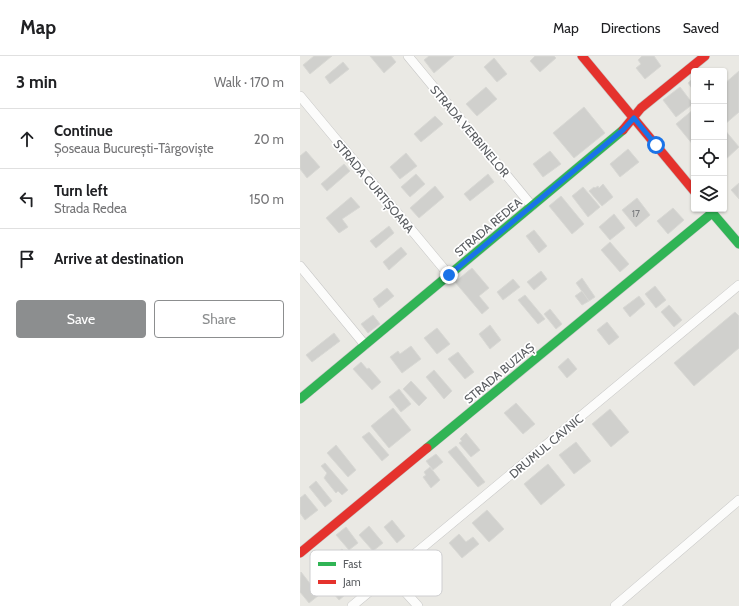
<!DOCTYPE html>
<meta charset="utf-8">
<style>
:root{--surface:#fff;--page:#f6f6f6;--text:#202124;--muted:#757577;--line:#e0e0e0;--accent:#8c8e8f}
body{margin:0;font-family:Cabin,sans-serif;background:var(--page);color:var(--text)}
.controls{position:absolute;right:12px;top:12px;display:grid;overflow:hidden;border-radius:4px;box-shadow:0 1px 3px #0004}
.controls button{width:36px;height:36px;display:grid;place-items:center;padding:0;border:0;border-bottom:1px solid var(--line);background:var(--surface);color:var(--text);font:20px sans-serif}
.stop{position:absolute;width:12px;height:12px;margin:-9px;border:3px solid #1a73e8;border-radius:50%;background:#fff}
.stop.end{background:#1a73e8;border-color:#fff;box-shadow:0 1px 4px #0008}
.list{margin:0;padding:0;list-style:none}
h2{display:flex;justify-content:space-between;align-items:center;height:52px;margin:0;padding:0 16px;font-size:17px}
h2 small{font-size:13px;font-weight:400;color:var(--muted)}
.list li{display:grid;grid-template-columns:26px 1fr auto;gap:12px;align-items:center;box-sizing:border-box;height:60px;padding:0 16px;border-top:1px solid var(--line)}
.list b{display:block;font-size:15px;white-space:nowrap}
.list p{margin:0;font-size:13px;white-space:nowrap;color:var(--muted)}
.list em{font-size:13px;font-style:normal;color:var(--muted)}
.actions{display:flex;gap:8px;padding:12px 16px}
.actions a{flex:1;padding:9px 0;border:1px solid var(--accent);border-radius:4px;text-align:center;font-size:14px;color:var(--accent)}
.actions .main{background:var(--accent);color:#fff}
.icon{flex:none;width:22px;height:22px;fill:none;stroke:currentColor;stroke-width:2;stroke-linecap:round;stroke-linejoin:round}
.map{position:relative;flex:none;width:439px;height:550px;overflow:hidden}
header{display:flex;align-items:center;gap:24px;box-sizing:border-box;height:56px;padding:0 20px;background:var(--surface);border-bottom:1px solid var(--line)}
header strong{font-size:19px}
nav{display:flex;gap:22px;margin-inline-start:auto;font-size:14px}
main{display:flex}
aside{flex:1;background:var(--surface)}
.map>svg:first-child{display:block}
.building{fill:#d0d0cd;stroke:#d8d8d4}
.lines{fill:none;stroke-linecap:round;stroke-linejoin:round}
.street-casing{stroke:#c7c7c6;stroke-width:10}
.fast-casing{stroke:#c5c6c4;stroke-width:10}
.jam-casing{stroke:#c5c6c4;stroke-width:10}
.street{stroke:#fcfcfb;stroke-width:9}
.fast{stroke:#30b455;stroke-width:9}
.jam{stroke:#e5322d;stroke-width:9}
.route{stroke:#1a73e8;stroke-width:5}
.labels{text-anchor:middle;dominant-baseline:central;stroke-width:3.5;stroke-linejoin:round;paint-order:stroke}
.number-label{font-size:10px;fill:#797b7d}
.street-label{font-size:12px;fill:#5a5d61;stroke:#fff}
.key{fill:#fff;stroke:#ceced0;stroke-width:1}
.key-label{font-size:11px;fill:#5a5d61}
</style>
<header>
<strong>Map</strong>
<nav><a>Map</a><a>Directions</a><a>Saved</a></nav>
</header>
<main>
<aside>
<h2>3 min<small>Walk · 170 m</small></h2>
<ul class="list">
<li><svg class="icon" aria-label="ahead" viewBox="0 0 24 24"><path d="M12 20V5M6 11l6-6 6 6"/></svg><div><b>Continue</b><p>Șoseaua București-Târgoviște</p></div><em>20 m</em></li>
<li><svg class="icon" aria-label="left" viewBox="0 0 24 24"><path d="M17 20v-9H6M10 6l-5 5 5 5"/></svg><div><b>Turn left</b><p>Strada Redea</p></div><em>150 m</em></li>
<li><svg class="icon" aria-label="arrive" viewBox="0 0 24 24"><path d="M6 21V4h12l-3 4 3 4H6"/></svg><div><b>Arrive at destination</b></div></li>
</ul>
<div class="actions"><a class="main">Save</a><a>Share</a></div>
</aside>
<div class="map">
<svg width="439" height="550" viewBox="0 0 439 550">
<rect width="100%" height="100%" fill="#eae9e4"/>
<g class="building">
<polygon points="14,0 32,0 10,18 3,9"/>
<polygon points="70,0 91,0 96,6 84,17"/>
<polygon points="129,0 154,0 134,17 124,4"/>
<polygon points="235,0 254,0 256,2 240,16 230,5"/>
<polygon points="342,0 354,0 361,10 345,23 336,12 341,8 338,4"/>
<polygon points="194,2 207,18 197,26 184,11"/>
<polygon points="43,6 49,13 30,28 25,21"/>
<polygon points="439,15 439,56 424,69 424,28"/>
<polygon points="394,21 394,35 388,27"/>
<polygon points="186,31 197,43 177,60 166,48"/>
<polygon points="380,31 393,48 376,61 363,44"/>
<polygon points="284,51 305,77 274,102 253,77"/>
<polygon points="394,53 394,90 376,68"/>
<polygon points="135,60 143,68 121,86 114,78"/>
<polygon points="424,73 439,91 424,105"/>
<polygon points="328,93 339,106 320,121 310,108"/>
<polygon points="6,95 20,111 7,122 0,113 0,100"/>
<polygon points="250,95 261,108 243,121 233,108"/>
<polygon points="106,97 117,110 100,123 90,111"/>
<polygon points="44,108 50,115 27,135 21,128"/>
<polygon points="116,118 125,128 110,141 101,131"/>
<polygon points="188,118 194,126 170,145 164,138"/>
<polygon points="439,127 439,143 431,134"/>
<polygon points="303,128 313,141 302,150 289,135 294,131 295,132 298,130 299,132"/>
<polygon points="135,130 144,141 119,162 110,152"/>
<polygon points="283,131 300,151 288,161 272,140"/>
<polygon points="261,140 284,168 272,178 249,150"/>
<polygon points="51,141 60,151 42,163 48,171 39,177 26,162"/>
<polygon points="337,142 350,159 336,171 322,154"/>
<polygon points="373,152 384,164 368,178 357,165"/>
<polygon points="314,158 325,172 310,184 299,171"/>
<polygon points="89,170 94,177 76,192 70,185"/>
<polygon points="234,174 247,190 239,197 226,180"/>
<polygon points="310,186 329,208 320,216 301,194"/>
<polygon points="101,191 107,198 89,214 83,206"/>
<polygon points="172,212 189,232 179,240 189,252 182,258 155,226"/>
<polygon points="241,215 247,223 234,234 227,226"/>
<polygon points="282,222 295,241 289,245 276,227"/>
<polygon points="213,223 220,231 203,244 197,236"/>
<polygon points="355,230 366,244 356,252 345,238"/>
<polygon points="87,232 94,240 79,252 73,243"/>
<polygon points="282,235 289,245 282,249 275,240"/>
<polygon points="225,239 245,263 238,268 218,244"/>
<polygon points="339,240 345,248 330,261 323,252"/>
<polygon points="369,249 382,264 374,271 361,256"/>
<polygon points="250,253 262,268 256,273 244,258"/>
<polygon points="435,256 439,260 439,292 394,330 374,307"/>
<polygon points="73,259 80,268 68,277 61,268"/>
<polygon points="307,266 319,281 309,289 297,274"/>
<polygon points="190,269 201,284 190,293 179,278"/>
<polygon points="137,272 150,288 137,298 124,282"/>
<polygon points="34,277 40,285 12,306 6,299"/>
<polygon points="111,290 121,303 102,317 90,301 98,295 100,298"/>
<polygon points="158,296 174,316 165,323 148,303"/>
<polygon points="268,302 277,313 267,322 258,311"/>
<polygon points="61,306 67,313 69,312 81,326 72,334 53,313"/>
<polygon points="134,314 152,335 144,343 126,321"/>
<polygon points="111,325 127,342 119,350 103,333"/>
<polygon points="99,333 111,348 101,356 89,341"/>
<polygon points="216,347 235,368 223,378 204,357"/>
<polygon points="93,352 111,374 89,392 71,370"/>
<polygon points="310,353 329,376 311,391 292,368"/>
<polygon points="69,376 89,399 82,405 62,381"/>
<polygon points="166,377 180,394 171,401 159,387 162,385 160,383"/>
<polygon points="276,386 291,405 274,418 259,399"/>
<polygon points="36,389 56,414 48,421 27,397"/>
<polygon points="156,390 185,426 178,431 148,396"/>
<polygon points="136,398 143,406 133,414 126,405"/>
<polygon points="25,407 48,434 42,439 38,435 36,437 24,422 27,417 21,410"/>
<polygon points="248,408 265,429 241,449 224,428"/>
<polygon points="130,411 140,424 131,432 123,421 126,419 124,416"/>
<polygon points="16,425 32,445 25,451 9,431"/>
<polygon points="5,438 18,454 5,464 0,457 0,442"/>
<polygon points="187,454 204,473 189,486 172,467"/>
<polygon points="92,464 105,480 97,487 84,471"/>
<polygon points="69,470 83,487 73,495 59,479"/>
<polygon points="46,471 58,487 49,494 36,479"/>
<polygon points="159,478 166,486 173,481 179,488 162,502 149,487"/>
<polygon points="42,493 66,522 54,531 46,521 42,524 51,534 39,544 15,515"/>
<polygon points="1,516 19,539 9,547 0,536"/>
</g>
<g class="lines">
<g class="street-casing">
<g id="street">
<polyline points="108,0 232,150"/>
<polyline points="0,40 149,219"/>
<polyline points="0,210 65,289"/>
<polyline points="90,519 118,550"/>
<polyline points="52,550 439,229"/>
<polyline points="315,550 439,444"/>
</g>
</g>
<g class="fast-casing">
<g id="fast">
<polyline points="409,153 439,188"/>
<polyline points="0,343 323,74"/>
<polyline points="127,392 412,157"/>
</g>
</g>
<g class="jam-casing">
<g id="jam">
<polyline points="282,0 394,135"/>
<polyline points="323,74 341,52 405,0"/>
<polyline points="0,497 127,392"/>
</g>
</g>
<use href="#street" class="street"/>
<use href="#fast" class="fast"/>
<use href="#jam" class="jam"/>
</g>
<g class="lines">
<polyline class="route" points="149,219 323,74 334,62 356,89"/>
</g>
<g class="labels">
<g class="number-label">
<text x="336" y="157">17</text>
</g>
<g class="street-label">
<text transform="translate(170 75) rotate(50)">STRADA VERBINELOR</text>
<text transform="translate(74 130) rotate(50)">STRADA CURTIȘOARA</text>
<text transform="translate(188 171) rotate(-40)">STRADA REDEA</text>
<text transform="translate(199 317) rotate(-40)">STRADA BUZIAȘ</text>
<text transform="translate(246 390) rotate(-40)">DRUMUL CAVNIC</text>
</g>
</g>
<rect x="10" y="494" width="132" height="46" rx="6" class="key"/>
<rect x="18" y="506" width="18" height="4" fill="#30b455"/>
<rect x="18" y="524" width="18" height="4" fill="#e5322d"/>
<g class="key-label">
<text x="43" y="512">Fast</text>
<text x="43" y="530">Jam</text>
</g>
</svg>
<div class="controls">
<button>+</button>
<button>−</button>
<button><svg class="icon" aria-label="locate" viewBox="0 0 24 24"><circle cx="12" cy="12" r="6"/><path d="M12 2v4M12 18v4M2 12h4M18 12h4"/></svg></button>
<button><svg class="icon" aria-label="layers" viewBox="0 0 24 24"><path d="M12 4l9 5-9 5-9-5zM3 14l9 5 9-5"/></svg></button>
</div>
<div class="stop" style="left:356px;top:89px"></div>
<div class="stop end" style="left:149px;top:219px"></div>
</div>
</main>
